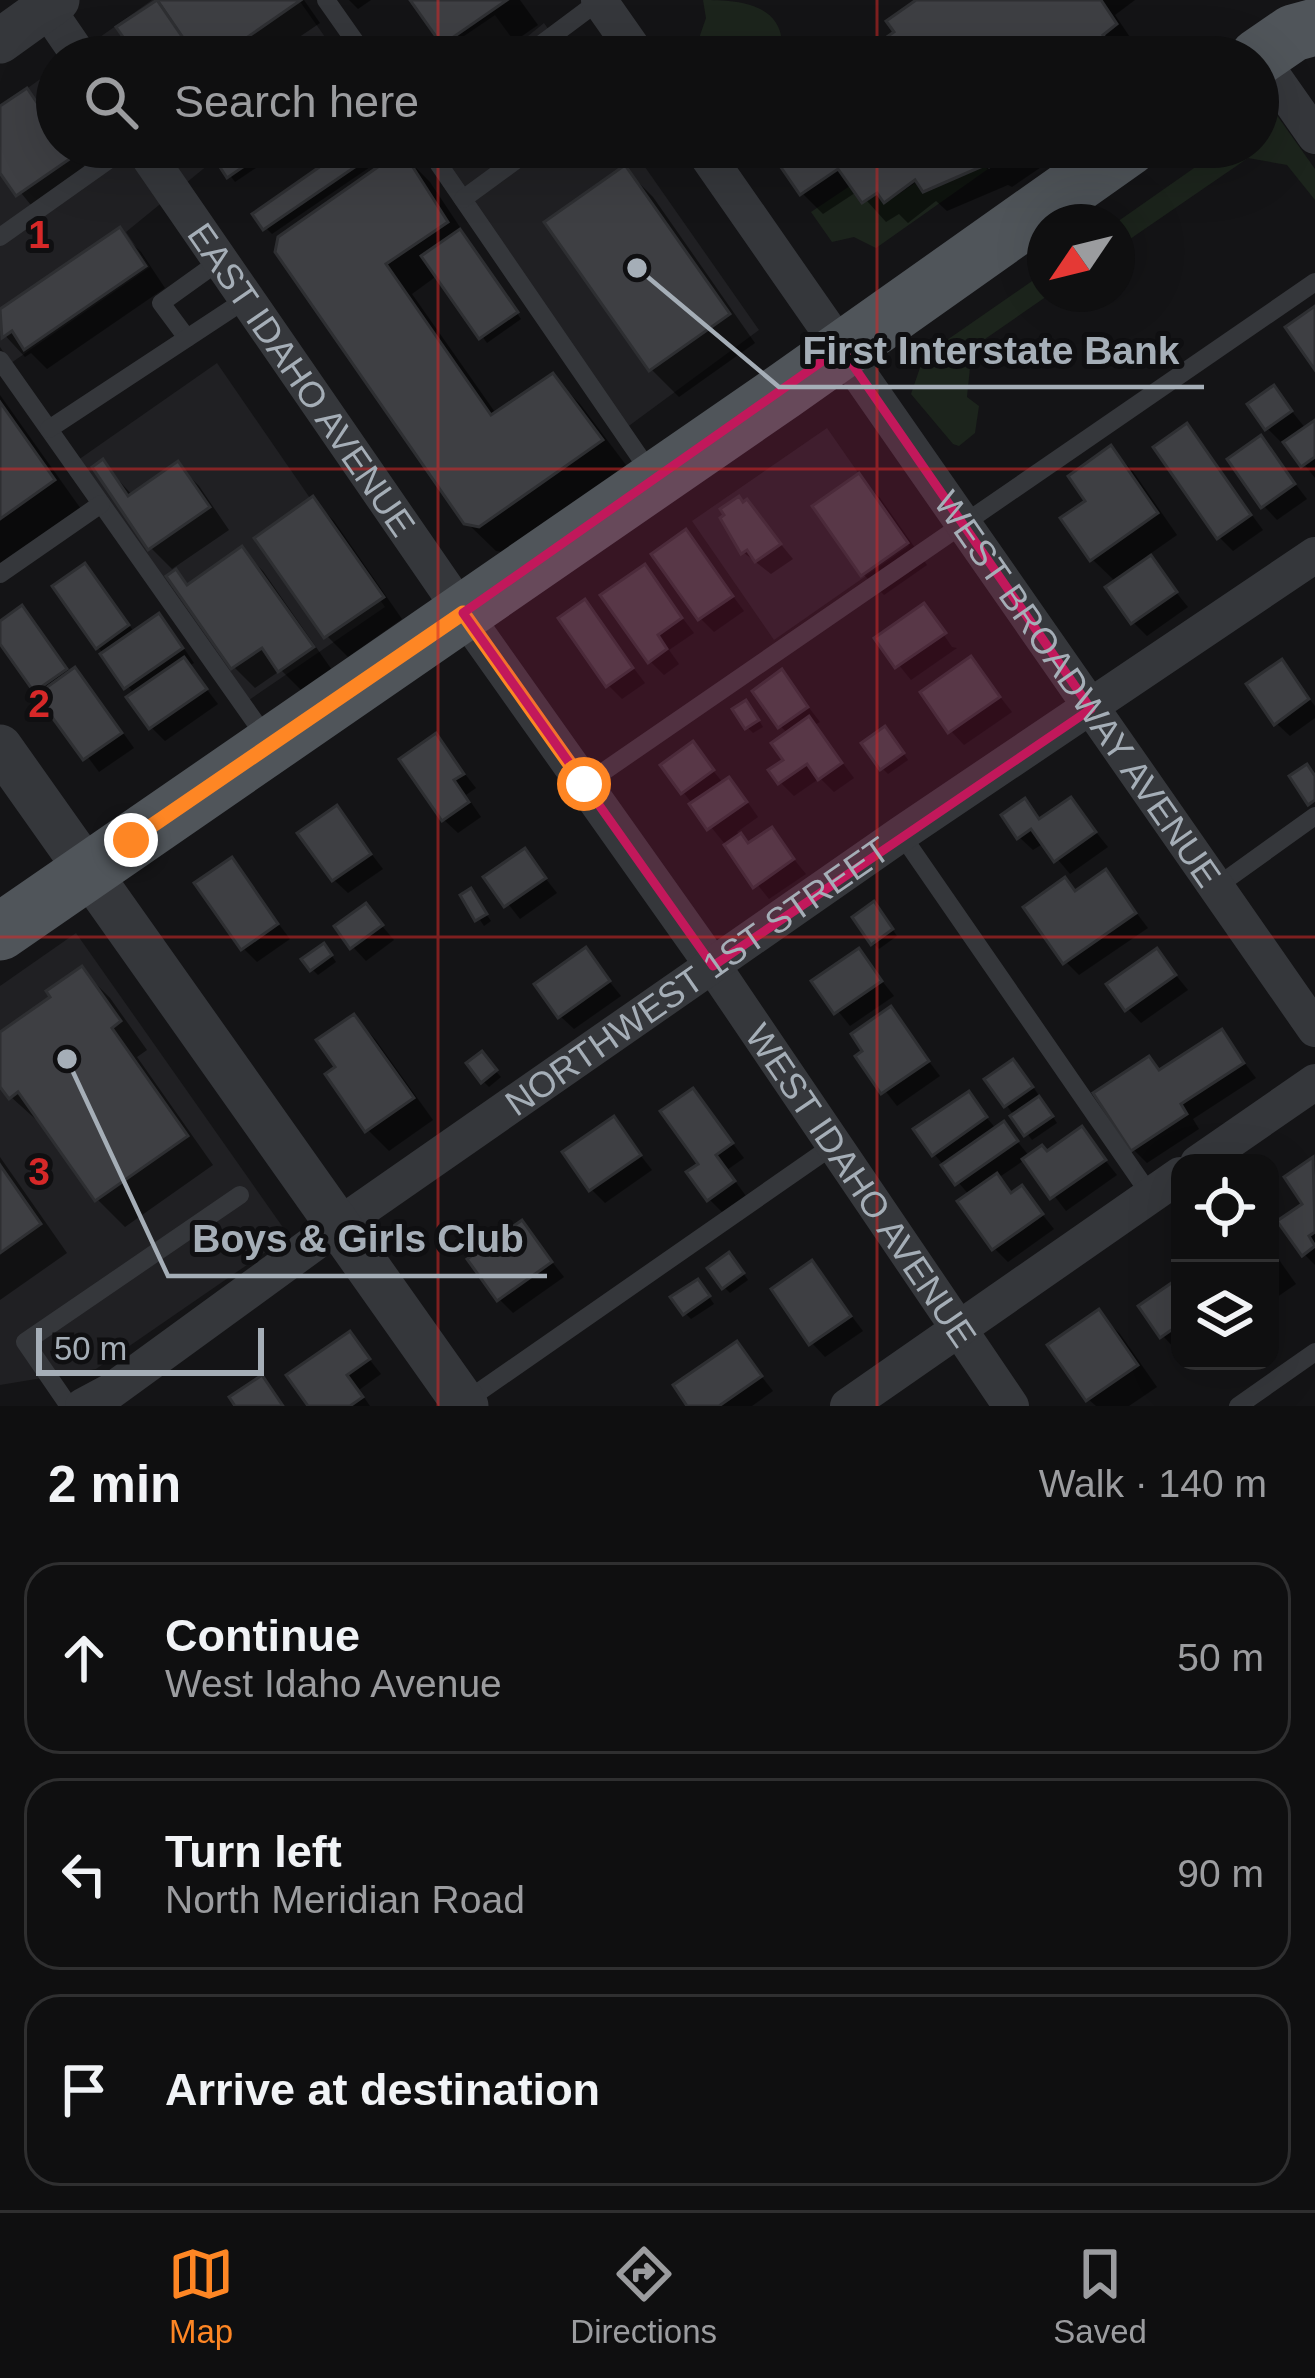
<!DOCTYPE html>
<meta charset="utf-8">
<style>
:root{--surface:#0f0f10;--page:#1d1d1e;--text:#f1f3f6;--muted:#9b9c9f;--line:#2f2f30;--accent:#fe8624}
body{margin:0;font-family:Helvetica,sans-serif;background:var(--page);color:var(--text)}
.controls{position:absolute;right:36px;bottom:36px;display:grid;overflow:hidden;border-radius:24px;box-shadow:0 12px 48px #0002}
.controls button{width:108px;height:108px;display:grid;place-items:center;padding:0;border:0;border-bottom:3px solid var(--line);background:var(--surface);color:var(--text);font:60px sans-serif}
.compass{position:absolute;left:1027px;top:204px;width:108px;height:108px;border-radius:50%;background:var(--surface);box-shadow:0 12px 48px #0002;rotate:235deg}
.scale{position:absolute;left:36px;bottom:30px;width:228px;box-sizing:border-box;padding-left:12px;border:6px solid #a5aeb7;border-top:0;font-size:33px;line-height:42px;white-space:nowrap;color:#a5aeb7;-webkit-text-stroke:9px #0f0f11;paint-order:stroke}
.stop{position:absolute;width:36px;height:36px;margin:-27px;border:9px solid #fe8624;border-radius:50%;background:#fff}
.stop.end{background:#fe8624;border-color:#fff;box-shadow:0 3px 12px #0008}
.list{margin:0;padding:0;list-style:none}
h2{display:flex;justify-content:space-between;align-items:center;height:156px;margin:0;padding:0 48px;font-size:51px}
h2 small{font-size:39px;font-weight:400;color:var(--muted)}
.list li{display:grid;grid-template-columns:78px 1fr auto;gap:36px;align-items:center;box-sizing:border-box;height:192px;margin:0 24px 24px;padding:0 24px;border:3px solid var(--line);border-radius:36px}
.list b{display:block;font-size:45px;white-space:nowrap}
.list p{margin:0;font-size:39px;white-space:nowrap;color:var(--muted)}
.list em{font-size:39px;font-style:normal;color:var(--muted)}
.icon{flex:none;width:66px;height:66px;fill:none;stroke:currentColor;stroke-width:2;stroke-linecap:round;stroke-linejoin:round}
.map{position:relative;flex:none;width:1315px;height:1406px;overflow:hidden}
.search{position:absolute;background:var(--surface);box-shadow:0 12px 48px #0002;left:36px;right:36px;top:36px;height:132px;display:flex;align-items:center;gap:30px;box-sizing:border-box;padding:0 42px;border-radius:66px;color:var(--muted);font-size:45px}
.sheet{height:804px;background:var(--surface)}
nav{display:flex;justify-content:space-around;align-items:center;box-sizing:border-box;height:168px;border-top:3px solid var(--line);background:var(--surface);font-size:33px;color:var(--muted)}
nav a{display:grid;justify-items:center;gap:6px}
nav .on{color:var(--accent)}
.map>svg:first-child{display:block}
.built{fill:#202023}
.green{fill:#1c241c}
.shadow{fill:#0007}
.building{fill:#3e3f43;stroke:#2e2f32;stroke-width:3}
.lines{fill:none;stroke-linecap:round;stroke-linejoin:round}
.service{stroke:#35373b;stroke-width:18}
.minor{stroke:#35373b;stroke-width:36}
.tertiary{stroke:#35373b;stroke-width:45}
.primary{stroke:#50555a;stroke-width:57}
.route{stroke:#fe8624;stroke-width:15}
.marked{fill:#c2185b;fill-opacity:0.2;stroke:#c2185b;stroke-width:9;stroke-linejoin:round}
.grid{fill:none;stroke:#d62828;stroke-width:3;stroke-opacity:0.55}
.labels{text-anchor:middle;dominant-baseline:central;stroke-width:10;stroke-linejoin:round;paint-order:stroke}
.street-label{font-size:36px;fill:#a5aeb7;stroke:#0f0f11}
.grid-label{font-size:39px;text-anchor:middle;font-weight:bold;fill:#d62828;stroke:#0f0f11;stroke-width:10;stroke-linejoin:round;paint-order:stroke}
.leader{fill:none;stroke:#a5aeb7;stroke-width:4.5}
.callout-dot{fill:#a5aeb7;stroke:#0f0f11;stroke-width:4.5}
.callout-label{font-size:39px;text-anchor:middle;font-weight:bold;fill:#a5aeb7;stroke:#0f0f11;stroke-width:10;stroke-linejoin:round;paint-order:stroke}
</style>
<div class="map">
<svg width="1315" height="1406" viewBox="0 0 1315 1406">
<rect width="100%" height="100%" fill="#141416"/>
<g class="built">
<polygon points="152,0 299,0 339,57 72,57"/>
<polygon points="495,15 517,45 544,23 568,57 433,57"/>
<polygon points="57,67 57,147 230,147 126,232 150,267 11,363 0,347 0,108"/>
<polygon points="431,147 631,147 759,330 626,428"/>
<polygon points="217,363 385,607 246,702 78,460"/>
<polygon points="827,428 909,546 774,640 692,521"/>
<polygon points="76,933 289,1236 96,1369 0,1385 0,986"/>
</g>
<g class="green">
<path d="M703,0C734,0 779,2 782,42L759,57H706L697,44L706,18Z"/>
<polygon points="1276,114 1315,169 1315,200 1287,165 1248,158 1117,248 1117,222 1224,147 1258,147 1258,123"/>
<polygon points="984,167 988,169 876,248 854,237 832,242 811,212 850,186 862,203 876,194 884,204 915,183 923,193"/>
<polygon points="1045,272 1045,294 1050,294 972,348 967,397 979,406 975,433 959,446 953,444 911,394 924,356"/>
</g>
<g class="shadow">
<polygon points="161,0 304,0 320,23 270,57 140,57"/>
<polygon points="349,0 371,0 358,9"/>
<polygon points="414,0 520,0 538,25 492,57 458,57"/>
<polygon points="922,0 1135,0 1115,15 1136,46 1123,57 863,57 898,33"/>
<polygon points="26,92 57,127 57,147 71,147 93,179 39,215 0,167 0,110"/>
<polygon points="242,147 287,147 235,182 220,162"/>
<polygon points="353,147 389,147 392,152 272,234 266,228 256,214"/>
<polygon points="770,147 1063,147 1063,152 1012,187 1008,185 947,211 936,201 908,223 899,214 886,222 858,191 823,214 802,193"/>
<polygon points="402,154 430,182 521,319 487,343 438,275 412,294 497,415 552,376 580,404 629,469 508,553 496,551 466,522 278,251"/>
<polygon points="625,169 653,197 755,343 679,397 651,369"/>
<polygon points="120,231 141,252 165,288 47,369 31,353 25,357 0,330 0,313"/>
<polygon points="1274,389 1306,429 1315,423 1315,478 1285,440 1281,442 1267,428"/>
<polygon points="0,395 81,509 0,567"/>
<polygon points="1187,427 1263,530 1233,551 1219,537"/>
<polygon points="1261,439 1307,499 1277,520 1264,506"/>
<polygon points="1111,449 1132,470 1177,535 1147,556 1188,607 1147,636 1133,622 1117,583 1092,559 1089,501"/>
<polygon points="103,463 133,496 178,465 199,486 229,530 172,569 151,548"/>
<polygon points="859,477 880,498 927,565 884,595 863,574"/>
<polygon points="313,500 334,521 402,619 348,657 327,636 258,538"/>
<polygon points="747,503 793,559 771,574 743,552"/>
<polygon points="686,533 744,611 714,632 700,618"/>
<polygon points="242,550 263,571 332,670 302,691 281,670 255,688 234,667 175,573 189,587"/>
<polygon points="85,567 135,633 158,617 172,631 194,663 189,666 218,704 165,741 151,727 135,695 98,647"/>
<polygon points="644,568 694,633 669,650 679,664 664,675 650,661"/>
<polygon points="584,603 645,683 622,699 608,685"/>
<polygon points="924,606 952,647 957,648 911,680 878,639"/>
<polygon points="22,609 71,673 75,671 88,684 134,748 99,772 0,639 0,624"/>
<polygon points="971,660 1012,712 964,745 951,731"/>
<polygon points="1281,663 1315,706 1315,718 1290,736 1276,723"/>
<polygon points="782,673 820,722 814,725 854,778 834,792 820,778 794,796 780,782 789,734 780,726"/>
<polygon points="752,709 763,727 753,733 747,727"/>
<polygon points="891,736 908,760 888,774 882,768"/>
<polygon points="436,737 476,788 466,795 481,817 458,833 444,820"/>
<polygon points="692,745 724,784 728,781 742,794 758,817 737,832 750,845 771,831 806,874 769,899 683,792"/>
<polygon points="1071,801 1108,847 1070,874 1044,843 1033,850 1019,837 1024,802 1042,821"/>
<polygon points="337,809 383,869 348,893 334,880"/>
<polygon points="524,851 557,893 520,919 487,877"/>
<polygon points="231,861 290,939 257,962 243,948"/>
<polygon points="1106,873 1148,928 1079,975 1066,962 1077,893"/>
<polygon points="471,892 491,921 484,926 464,896"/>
<polygon points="366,907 394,940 366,961 353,947"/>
<polygon points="880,911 897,936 879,949 873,943"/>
<polygon points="585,951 621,996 574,1029 560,1016"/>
<polygon points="859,952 894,996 850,1026 815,982"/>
<polygon points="1157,952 1188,990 1141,1023 1128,1009"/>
<polygon points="330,953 336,962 318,975 312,969"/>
<polygon points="82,970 110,998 147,1050 137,1057 213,1165 125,1227 97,1199 41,1124 11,1097 0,1081 0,1036 54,998"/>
<polygon points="890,1010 940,1076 897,1106 859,1057"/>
<polygon points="354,1017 375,1039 433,1120 389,1151 368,1130 339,1068"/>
<polygon points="1222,1033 1256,1078 1193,1119 1199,1129 1147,1163 1133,1149 1149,1060 1161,1072"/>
<polygon points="481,1055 501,1077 489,1087 483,1081"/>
<polygon points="1012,1062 1026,1076 1057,1123 1032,1140 988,1080"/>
<polygon points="693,1092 744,1158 727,1170 746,1196 723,1213 709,1199"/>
<polygon points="968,1095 997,1130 1004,1125 1030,1157 1047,1154 1081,1130 1117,1175 1066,1211 1026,1159 998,1178 1014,1195 1022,1189 1054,1229 1008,1262 994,1248 970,1196 934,1154"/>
<polygon points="613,1120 652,1170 605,1203 591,1189"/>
<polygon points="0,1157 67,1253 0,1300"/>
<polygon points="1312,1161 1315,1164 1315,1265 1304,1254"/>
<polygon points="522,1224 564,1277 513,1313 499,1299"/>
<polygon points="1270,1247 1296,1284 1270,1302"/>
<polygon points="735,1262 748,1280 730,1293 724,1287"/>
<polygon points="812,1264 863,1331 825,1357 812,1343"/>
<polygon points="1180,1280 1180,1347 1176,1350 1163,1336"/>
<polygon points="703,1288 714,1304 691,1319 685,1313"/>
<polygon points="1099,1313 1120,1334 1157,1387 1129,1406 1096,1406 1088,1399"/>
<polygon points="350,1335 381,1374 359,1390 370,1406 312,1406"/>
<polygon points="737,1345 773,1391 752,1406 691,1406"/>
</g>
<g class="building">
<polygon points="157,0 301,0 219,57 196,57"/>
<polygon points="157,0 196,57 137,57 116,27"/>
<polygon points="410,0 507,0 442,45"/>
<polygon points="916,0 1101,0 1117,24 1103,35 1111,46 1095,57 858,57 894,32 886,21"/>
<polygon points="27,88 57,132 57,147 67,147 74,156 16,196 0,173 0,106"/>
<polygon points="237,147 272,147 227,178 216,161"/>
<polygon points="348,147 384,147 263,230 252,214"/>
<polygon points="767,147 1018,147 989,167 985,165 923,192 915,180 884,203 877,193 862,203 838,169 800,195"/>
<polygon points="402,150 448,222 386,264 491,415 553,373 603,440 479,527 464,524 275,252 278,237"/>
<polygon points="625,165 730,314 649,371 544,222"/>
<polygon points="120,227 146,266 24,350 12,331 2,338 0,309"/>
<polygon points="460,229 518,312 479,339 421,256"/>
<polygon points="1315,306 1315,370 1285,327"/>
<polygon points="1274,385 1292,411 1265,430 1247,404"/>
<polygon points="0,402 55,480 0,519"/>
<polygon points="1315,420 1315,457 1301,467 1283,442"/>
<polygon points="1187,423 1251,515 1217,539 1153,447"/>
<polygon points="1261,435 1295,484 1261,508 1227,459"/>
<polygon points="1111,445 1158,513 1090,561 1060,518 1085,501 1068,476"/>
<polygon points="103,459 128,496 178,461 210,507 148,550 92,467"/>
<polygon points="859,473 908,543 861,576 812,506"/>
<polygon points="313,496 384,597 324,638 254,538"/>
<polygon points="739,496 743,502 747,499 781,544 755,562 747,550 741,554 720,518 724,515 720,509"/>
<polygon points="686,529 733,596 698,620 651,554"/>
<polygon points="242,546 314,647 278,672 262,648 231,669 166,576 176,569 187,585"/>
<polygon points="1151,555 1177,592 1131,624 1105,587"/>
<polygon points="85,563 129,625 96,649 52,586"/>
<polygon points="645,564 682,618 658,635 667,649 648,663 600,595"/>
<polygon points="585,599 633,668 606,687 558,618"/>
<polygon points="924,603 946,633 895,668 874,638"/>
<polygon points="22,605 67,669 34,692 0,644 0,621"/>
<polygon points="159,613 183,648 124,689 100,654"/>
<polygon points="971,656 1000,697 948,733 920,692"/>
<polygon points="184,657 207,689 149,729 126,697"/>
<polygon points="1282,659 1309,699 1274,725 1246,684"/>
<polygon points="75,667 122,733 83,760 36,695"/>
<polygon points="782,669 808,707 778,728 752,691"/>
<polygon points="746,700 759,720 745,729 732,709"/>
<polygon points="809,716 842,763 818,780 807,764 778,784 768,770 783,760 771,743"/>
<polygon points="885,726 904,753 880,770 861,743"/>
<polygon points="436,733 464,774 454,780 469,802 442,821 399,759"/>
<polygon points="693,741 714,770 681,794 660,765"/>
<polygon points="1307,764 1315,776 1315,800 1308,805 1289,776"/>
<polygon points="729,777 747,802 707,830 689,804"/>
<polygon points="1071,797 1096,832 1054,862 1031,829 1017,839 1001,815 1025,798 1039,819"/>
<polygon points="337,805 371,854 332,881 297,833"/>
<polygon points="772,827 794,859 753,888 724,845 741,833 748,843"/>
<polygon points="525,848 546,878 504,907 483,877"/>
<polygon points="232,857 278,924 241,950 194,883"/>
<polygon points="1106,869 1136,913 1063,964 1023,907 1065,877 1075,891"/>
<polygon points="471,888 487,914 475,921 460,895"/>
<polygon points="874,901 893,929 871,945 852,917"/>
<polygon points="366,903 383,925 350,949 334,926"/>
<polygon points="324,943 332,955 310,971 301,959"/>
<polygon points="586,947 610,981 558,1018 534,984"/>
<polygon points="859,948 882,981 834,1014 811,981"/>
<polygon points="1157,948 1176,975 1125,1011 1106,984"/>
<polygon points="82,966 121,1021 112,1028 188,1136 95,1201 18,1092 9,1099 0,1087 0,1032 50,997 46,991"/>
<polygon points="891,1006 929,1061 881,1094 855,1056 862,1051 851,1034"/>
<polygon points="354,1014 414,1098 365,1132 325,1074 335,1067 316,1040"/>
<polygon points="1222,1029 1244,1063 1181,1104 1187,1114 1131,1151 1093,1093 1149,1056 1159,1070"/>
<polygon points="482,1051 497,1070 481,1083 466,1063"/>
<polygon points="1013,1059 1033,1087 1004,1107 984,1079"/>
<polygon points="693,1088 733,1143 716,1155 735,1181 707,1201 686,1172 698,1164 660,1111"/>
<polygon points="969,1091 987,1117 932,1156 913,1129"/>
<polygon points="1039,1096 1053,1116 1024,1136 1010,1116"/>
<polygon points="614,1116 641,1155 589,1191 562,1152"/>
<polygon points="1004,1121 1018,1141 955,1185 941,1165"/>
<polygon points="1082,1126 1106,1160 1050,1199 1022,1159 1042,1145 1047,1151"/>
<polygon points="1313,1157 1315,1232 1309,1236 1315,1246 1302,1256 1277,1221 1302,1204 1284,1177"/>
<polygon points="0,1165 41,1224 0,1253"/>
<polygon points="997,1173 1011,1193 1022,1185 1043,1214 992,1250 957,1201"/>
<polygon points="522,1220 552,1262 497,1301 467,1259"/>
<polygon points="729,1252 744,1273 722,1289 707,1268"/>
<polygon points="812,1260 851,1316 809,1345 771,1289"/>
<polygon points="1180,1277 1180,1324 1160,1338 1138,1306"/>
<polygon points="698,1279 710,1296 683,1315 670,1297"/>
<polygon points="1099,1309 1138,1365 1086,1401 1047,1345"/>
<polygon points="350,1331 370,1359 347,1375 363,1397 350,1406 308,1406 286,1375"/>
<polygon points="737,1341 762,1376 719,1406 687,1406 673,1385"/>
<polygon points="262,1375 283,1406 235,1406 229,1397"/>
</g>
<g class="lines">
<g class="service">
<polyline points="326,0 366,57"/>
<polyline points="524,57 599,1"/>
<polyline points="427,147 652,475"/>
<polyline points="463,199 534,147"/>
<polyline points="0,237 127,147"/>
<polyline points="187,338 161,303 221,260"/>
<polyline points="0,360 267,739"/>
<polyline points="49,429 248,298"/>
<polyline points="0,574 101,504"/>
<polyline points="584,785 1315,282"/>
<polyline points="901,834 1151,1196"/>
<polyline points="1216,887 1315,816"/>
<polyline points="463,1403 834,1145"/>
<polyline points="69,1406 25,1342 240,1195"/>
<polyline points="1238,1406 1315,1352"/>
</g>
<g class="minor">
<polyline points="41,0 80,57"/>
<polyline points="599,0 639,57"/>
<polyline points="1259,56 1315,136"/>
<path id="s1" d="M142,147L463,613L713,966L1011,1406"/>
<path id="s2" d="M701,147L1315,1029"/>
<polyline points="1198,1163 1315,1082"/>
<path id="s3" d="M83,1406L111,1391L339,1225L901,834L1315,555"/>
<polyline points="848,1406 1180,1175"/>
</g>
<g class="tertiary">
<polyline points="0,41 57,0"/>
<polyline points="0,747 466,1406"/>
</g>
<g class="primary">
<polyline points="1258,57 1293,33 1315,27"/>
<polyline points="0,932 784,391 1129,147"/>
</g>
</g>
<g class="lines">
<polyline class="route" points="131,840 463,613 584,784"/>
</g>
<path class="marked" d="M841,348L1091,709L713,966L463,613Z"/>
<path class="grid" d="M438,0V57M877,0V57M438,147V1406M877,147V1406M0,469H1315M0,937H1315"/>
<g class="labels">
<g class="street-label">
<text stroke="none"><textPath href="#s1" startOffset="282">EAST IDAHO AVENUE</textPath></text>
<text stroke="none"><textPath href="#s2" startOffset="660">WEST BROADWAY AVENUE</textPath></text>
<text stroke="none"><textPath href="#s3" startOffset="750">NORTHWEST 1ST STREET</textPath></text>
<text stroke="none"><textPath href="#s1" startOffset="1263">WEST IDAHO AVENUE</textPath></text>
</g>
</g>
<g class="grid-label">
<text x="39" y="248">1</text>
<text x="39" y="717">2</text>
<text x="39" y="1185">3</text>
</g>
<path class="leader" d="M637 268L779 387H1204M67 1059L168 1276H547"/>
<g class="callout-dot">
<circle cx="637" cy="268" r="12"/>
<circle cx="67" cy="1059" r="12"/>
</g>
<g class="callout-label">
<text x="991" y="364">First Interstate Bank</text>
<text x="358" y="1252">Boys &amp; Girls Club</text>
</g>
</svg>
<div class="controls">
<button><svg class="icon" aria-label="locate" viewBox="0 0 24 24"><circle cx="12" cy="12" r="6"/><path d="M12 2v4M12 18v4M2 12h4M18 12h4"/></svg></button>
<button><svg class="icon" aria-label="layers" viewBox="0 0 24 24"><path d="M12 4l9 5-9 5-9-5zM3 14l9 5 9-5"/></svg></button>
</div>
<svg class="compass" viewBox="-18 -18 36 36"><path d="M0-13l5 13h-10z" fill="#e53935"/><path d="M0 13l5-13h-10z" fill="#9b9c9f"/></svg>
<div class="scale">50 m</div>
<div class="stop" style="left:584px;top:784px"></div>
<div class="stop end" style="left:131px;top:840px"></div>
<div class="search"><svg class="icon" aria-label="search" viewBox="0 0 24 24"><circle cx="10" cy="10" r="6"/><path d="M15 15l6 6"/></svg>Search here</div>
</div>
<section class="sheet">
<h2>2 min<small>Walk · 140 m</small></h2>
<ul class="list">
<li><svg class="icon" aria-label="ahead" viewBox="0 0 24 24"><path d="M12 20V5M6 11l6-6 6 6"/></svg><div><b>Continue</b><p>West Idaho Avenue</p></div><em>50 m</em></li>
<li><svg class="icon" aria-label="left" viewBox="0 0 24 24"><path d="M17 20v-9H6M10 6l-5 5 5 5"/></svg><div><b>Turn left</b><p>North Meridian Road</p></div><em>90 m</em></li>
<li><svg class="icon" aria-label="arrive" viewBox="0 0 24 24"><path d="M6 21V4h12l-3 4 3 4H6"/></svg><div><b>Arrive at destination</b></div></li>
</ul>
</section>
<nav>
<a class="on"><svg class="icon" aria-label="map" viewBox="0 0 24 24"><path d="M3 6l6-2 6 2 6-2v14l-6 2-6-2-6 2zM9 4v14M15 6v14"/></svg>Map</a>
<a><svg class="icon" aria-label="directions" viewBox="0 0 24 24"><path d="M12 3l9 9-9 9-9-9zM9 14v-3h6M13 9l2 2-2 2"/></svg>Directions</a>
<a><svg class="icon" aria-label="saved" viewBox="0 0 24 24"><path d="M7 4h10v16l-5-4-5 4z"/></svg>Saved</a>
</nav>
